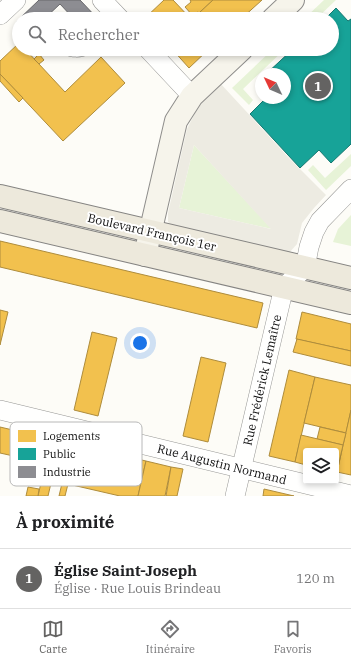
<!DOCTYPE html>
<html lang="fr">
<meta charset="utf-8">
<style>
:root{--surface:#fff;--page:#f6f6f6;--text:#202124;--muted:#757577;--line:#e0e0e0;--accent:#646362}
body{margin:0;font-family:"IBM Plex Serif",serif;background:var(--page);color:var(--text)}
.controls{position:absolute;right:12px;bottom:12px;display:grid;overflow:hidden;border-radius:4px;box-shadow:0 2px 6px #0003}
.controls button{width:36px;height:36px;display:grid;place-items:center;padding:0;border:0;border-bottom:1px solid var(--line);background:var(--surface);color:var(--text);font:20px sans-serif}
.compass{position:absolute;left:255px;top:68px;width:36px;height:36px;border-radius:50%;background:var(--surface);box-shadow:0 2px 6px #0003;rotate:314deg}
.you{position:absolute;left:140px;top:343px;width:14px;height:14px;margin:-10px;border:3px solid #fff;border-radius:50%;background:#1a73e8;box-shadow:0 0 0 6px #1a73e833}
.badge{display:grid;place-items:center;width:26px;height:26px;border-radius:50%;background:var(--accent);color:#fff;font-size:13px;font-weight:700}
.pin{position:absolute;translate:-50% -50%;border:2px solid #fff;box-shadow:0 1px 4px #0006}
.list{margin:0;padding:0;list-style:none}
h2{display:flex;justify-content:space-between;align-items:center;height:52px;margin:0;padding:0 16px;font-size:17px}
h2 small{font-size:13px;font-weight:400;color:var(--muted)}
.list li{display:grid;grid-template-columns:26px 1fr auto;gap:12px;align-items:center;box-sizing:border-box;height:60px;padding:0 16px;border-top:1px solid var(--line)}
.list b{display:block;font-size:15px;white-space:nowrap}
.list p{margin:0;font-size:13px;white-space:nowrap;color:var(--muted)}
.list em{font-size:13px;font-style:normal;color:var(--muted)}
.icon{flex:none;width:22px;height:22px;fill:none;stroke:currentColor;stroke-width:2;stroke-linecap:round;stroke-linejoin:round}
.map{position:relative;flex:none;width:351px;height:496px;overflow:hidden}
.search{position:absolute;background:var(--surface);box-shadow:0 2px 6px #0003;left:12px;right:12px;top:12px;height:44px;display:flex;align-items:center;gap:10px;box-sizing:border-box;padding:0 14px;border-radius:22px;color:var(--muted);font-size:15px}
.sheet{height:112px;background:var(--surface)}
nav{display:flex;justify-content:space-around;align-items:center;box-sizing:border-box;height:56px;border-top:1px solid var(--line);background:var(--surface);font-size:11px;color:var(--muted)}
nav a{display:grid;justify-items:center;gap:2px}
nav .on{color:var(--accent)}
.map>svg:first-child{display:block}
.green{fill:#e7f3d7}
.plaza{fill:#edebe2;fill-rule:evenodd}
.homes{fill:#f2c14e;stroke:#ae8c3c}
.public{fill:#17a398;stroke:#157770}
.industry{fill:#8d8d92;stroke:#68686b}
.lines{fill:none;stroke-linecap:round;stroke-linejoin:round}
.service-casing{stroke:#979795;stroke-width:10}
.minor-casing{stroke:#979795;stroke-width:20}
.secondary-casing{stroke:#8e8d8b;stroke-width:24}
.primary-casing{stroke:#858482;stroke-width:24}
.service{stroke:#fffffe;stroke-width:9}
.minor{stroke:#fffffe;stroke-width:19}
.secondary{stroke:#f6f4eb;stroke-width:22}
.primary{stroke:#ede9dc;stroke-width:22}
.labels{text-anchor:middle;dominant-baseline:central;stroke-width:4;stroke-linejoin:round;paint-order:stroke}
.street-label{font-size:12px;fill:#111;stroke:#fff}
.key{fill:#fff;stroke:#b8b8b8;stroke-width:1}
.key-label{font-size:11px;fill:#111}
</style>
<div class="map">
<svg width="351" height="496" viewBox="0 0 351 496">
<rect width="100%" height="100%" fill="#fdfcf7"/>
<g class="green">
<polygon points="324,0 336,0 316,19 304,19"/>
<polygon points="273,49 285,49 243,89 253,100 249,105 232,88"/>
<polygon points="194,145 272,229 179,208"/>
<polygon points="351,154 351,166 326,190 308,170 313,165 325,178"/>
<polygon points="351,215 351,246 333,242 338,229"/>
</g>
<path class="plaza" d="M220,83L290,159L326,195L314,208L302,223L297,244L289,253L174,228L168,222V213L187,129L198,107L207,96ZM194,145L271,229L179,208Z"/>
<g class="homes">
<polygon points="164,0 173,0 191,19 144,19"/>
<polygon points="190,0 213,0 199,13 197,12 193,16 185,7 191,2"/>
<polygon points="213,0 262,0 241,19 204,19 199,13"/>
<polygon points="19,43 19,49 25,49 65,92 101,57 125,83 63,141 0,74 0,61"/>
<polygon points="172,49 209,49 189,68"/>
<polygon points="39,54 44,60 39,64 34,59"/>
<polygon points="0,74 23,98 19,102 0,81"/>
<polygon points="0,241 263,303 257,328 0,267"/>
<polygon points="0,310 8,312 0,345"/>
<polygon points="302,312 351,324 351,351 296,339"/>
<polygon points="92,332 117,338 98,416 74,410"/>
<polygon points="297,339 351,351 351,366 293,352"/>
<polygon points="201,357 226,363 208,442 183,436"/>
<polygon points="289,370 315,377 295,462 269,456"/>
<polygon points="315,377 351,385 351,410 346,433 304,423"/>
<polygon points="351,410 351,475 337,472"/>
<polygon points="0,427 51,439 45,463 0,453"/>
<polygon points="320,427 346,433 343,445 317,439"/>
<polygon points="301,435 343,445 337,472 336,451 306,451 306,465 295,462"/>
<polygon points="51,439 77,445 71,469 55,466 48,496 38,496"/>
<polygon points="77,445 146,461 138,496 120,496 68,484"/>
<polygon points="146,461 171,467 165,496 138,496"/>
<polygon points="171,467 183,469 177,496 166,496"/>
<polygon points="64,475 70,476 65,496 59,496"/>
<polygon points="28,487 39,489 38,496 26,496"/>
<polygon points="264,489 294,496 263,496"/>
</g>
<polygon class="public" points="336,8 348,21 351,19 351,144 331,163 319,150 300,168 250,114 266,98 285,98 285,74 266,74 293,49 332,49 332,19 325,19"/>
<polygon class="industry" points="39,0 80,0 98,19 74,19 60,4 44,19 19,19 19,26 16,22"/>
<g class="lines">
<g class="service-casing">
<path id="service" d="M63,49C73,53 79,54 89,49"/>
</g>
<g class="minor-casing">
<g id="minor">
<polyline points="102,0 120,19"/>
<polyline points="0,15 16,0"/>
<polyline points="148,49 192,96"/>
<polyline points="0,410 351,495"/>
<polyline points="235,496 284,287 305,268 309,247 314,232 320,221 351,189"/>
</g>
</g>
<g class="secondary-casing">
<g id="secondary">
<polyline points="273,19 293,0"/>
<polyline points="145,255 176,121 192,96 242,49"/>
</g>
</g>
<g class="primary-casing">
<g id="primary">
<polyline points="0,196 351,278"/>
<polyline points="0,221 351,303"/>
</g>
</g>
<use href="#service" class="service"/>
<use href="#minor" class="minor"/>
<use href="#secondary" class="secondary"/>
<use href="#primary" class="primary"/>
</g>
<g class="labels">
<g class="street-label">
<text transform="translate(152 232) rotate(13)">Boulevard François 1er</text>
<text transform="translate(262 380) rotate(-77)">Rue Frédérick Lemaître</text>
<text transform="translate(222 464) rotate(14)">Rue Augustin Normand</text>
</g>
</g>
<rect x="10" y="422" width="132" height="64" rx="6" class="key"/>
<rect x="18" y="430" width="18" height="12" fill="#f2c14e"/>
<rect x="18" y="448" width="18" height="12" fill="#17a398"/>
<rect x="18" y="466" width="18" height="12" fill="#8d8d92"/>
<g class="key-label">
<text x="43" y="440">Logements</text>
<text x="43" y="458">Public</text>
<text x="43" y="476">Industrie</text>
</g>
</svg>
<div class="controls">
<button><svg class="icon" aria-label="layers" viewBox="0 0 24 24"><path d="M12 4l9 5-9 5-9-5zM3 14l9 5 9-5"/></svg></button>
</div>
<svg class="compass" viewBox="-18 -18 36 36"><path d="M0-13l5 13h-10z" fill="#e53935"/><path d="M0 13l5-13h-10z" fill="#757577"/></svg>
<div class="you"></div>
<div class="pin badge" style="left:318px;top:86px">1</div>
<div class="search"><svg class="icon" aria-label="search" viewBox="0 0 24 24"><circle cx="10" cy="10" r="6"/><path d="M15 15l6 6"/></svg>Rechercher</div>
</div>
<section class="sheet">
<h2>À proximité<small></small></h2>
<ul class="list">
<li><span class="badge">1</span><div><b>Église Saint-Joseph</b><p>Église · Rue Louis Brindeau</p></div><em>120 m</em></li>
</ul>
</section>
<nav>
<a class="on"><svg class="icon" aria-label="map" viewBox="0 0 24 24"><path d="M3 6l6-2 6 2 6-2v14l-6 2-6-2-6 2zM9 4v14M15 6v14"/></svg>Carte</a>
<a><svg class="icon" aria-label="directions" viewBox="0 0 24 24"><path d="M12 3l9 9-9 9-9-9zM9 14v-3h6M13 9l2 2-2 2"/></svg>Itinéraire</a>
<a><svg class="icon" aria-label="saved" viewBox="0 0 24 24"><path d="M7 4h10v16l-5-4-5 4z"/></svg>Favoris</a>
</nav>
